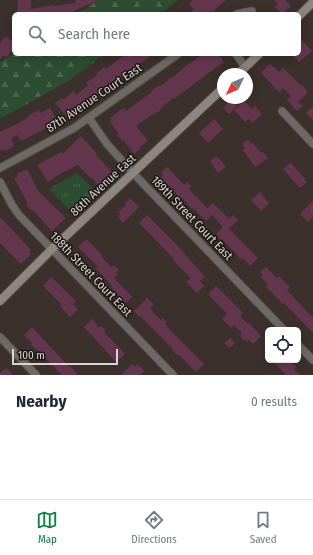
<!DOCTYPE html>
<style>
:root{--surface:#fff;--page:#f2f2f3;--text:#1f2937;--muted:#747a83;--line:#e0e1e3;--accent:#0b8043}
body{margin:0;font-family:"Fira Sans Condensed",sans-serif;background:var(--page);color:var(--text)}
.controls{position:absolute;right:12px;bottom:12px;display:grid;overflow:hidden;border-radius:6px;box-shadow:0 2px 10px #0003}
.controls button{width:36px;height:36px;display:grid;place-items:center;padding:0;border:0;border-bottom:1px solid var(--line);background:var(--surface);color:var(--text);font:20px sans-serif}
.compass{position:absolute;left:217px;top:68px;width:36px;height:36px;border-radius:50%;background:var(--surface);box-shadow:0 2px 10px #0003;rotate:226deg}
.scale{position:absolute;left:12px;bottom:10px;width:106px;box-sizing:border-box;padding-left:4px;border:2px solid #dbd3d0;border-top:0;font-size:11px;line-height:14px;white-space:nowrap;color:#dbd3d0;-webkit-text-stroke:3px #1e1917;paint-order:stroke}
.list{margin:0;padding:0;list-style:none}
h2{display:flex;justify-content:space-between;align-items:center;height:52px;margin:0;padding:0 16px;font-size:17px}
h2 small{font-size:13px;font-weight:400;color:var(--muted)}
.icon{flex:none;width:22px;height:22px;fill:none;stroke:currentColor;stroke-width:2;stroke-linecap:round;stroke-linejoin:round}
.map{position:relative;flex:none;width:313px;height:375px;overflow:hidden}
.search{position:absolute;background:var(--surface);box-shadow:0 2px 10px #0003;left:12px;right:12px;top:12px;height:44px;display:flex;align-items:center;gap:10px;box-sizing:border-box;padding:0 14px;border-radius:6px;color:var(--muted);font-size:15px}
.sheet{height:124px;background:var(--surface)}
nav{display:flex;justify-content:space-around;align-items:center;box-sizing:border-box;height:56px;border-top:1px solid var(--line);background:var(--surface);font-size:11px;color:var(--muted)}
nav a{display:grid;justify-items:center;gap:2px}
nav .on{color:var(--accent)}
.map>svg:first-child{display:block}
.forest{fill:url(#forest-firs)}
.park{fill:url(#park-tufts)}
.building{fill:#64364d}
.lines{fill:none;stroke-linecap:round;stroke-linejoin:round}
.street-casing{stroke:#584d49;stroke-width:9}
.secondary-casing{stroke:#584d49;stroke-width:10}
.street{stroke:#6e6866;stroke-width:7}
.secondary{stroke:#8f8682;stroke-width:8}
.labels{text-anchor:middle;dominant-baseline:central;stroke-width:3;stroke-linejoin:round;paint-order:stroke}
.street-label{font-size:12px;fill:#dbd3d0;stroke:#1e1917}
</style>
<div class="map">
<svg width="313" height="375" viewBox="0 0 313 375">
<defs>
<pattern id="forest-firs" width="22" height="20" patternUnits="userSpaceOnUse"><rect width="22" height="20" fill="#2c4d32"/><path d="M5 1l3.5 6h-7zM16 11l3.5 6h-7z" fill="#4a664f"/></pattern>
<pattern id="park-tufts" width="24" height="20" patternUnits="userSpaceOnUse"><rect width="24" height="20" fill="#2c4d32"/><path d="M3 7l-1-3M5 7V3M7 7l1-3M15 17l-1-3M17 17v-4M19 17l1-3" fill="none" stroke="#4a664f"/></pattern>
</defs>
<rect width="100%" height="100%" fill="#3b302b"/>
<g class="forest">
<polygon points="99,0 178,0 160,14 77,14"/>
<polygon points="14,54 105,54 68,81 0,119 0,62"/>
</g>
<polygon class="park" points="77,173 97,193 74,215 49,189"/>
<g class="building">
<polygon points="18,0 31,0 31,9 53,5 53,6 76,3 75,0 99,0 74,11 75,14 17,14"/>
<polygon points="193,0 226,0 212,12 211,11 208,14 188,14 194,10 189,4"/>
<polygon points="274,0 285,0 291,6 282,14 275,7 278,4"/>
<polygon points="6,36 14,44 14,49 6,57 4,55 0,59 0,43"/>
<polygon points="302,40 312,51 299,62 291,54 299,54 299,43"/>
<polygon points="126,54 153,54 107,88 107,87 67,117 55,103 62,98 63,100 74,91 76,95 88,85 86,83 97,75 96,74 104,67 106,69"/>
<polygon points="203,54 218,54 224,62 215,68 174,99 173,98 161,108 162,109 153,115 153,114 136,126 148,141 139,148 140,149 134,154 123,140 122,141 117,135 119,134 110,122 112,120 110,118 123,108 126,111 152,92 151,91 160,85 161,86 171,77 172,78 183,69 183,68"/>
<polygon points="270,64 279,72 283,68 301,86 302,85 308,92 298,102 303,106 297,111 287,100 291,96 283,88 279,92 261,73"/>
<polygon points="231,100 237,106 229,114 223,108"/>
<polygon points="244,101 252,109 255,106 262,114 252,123 249,119 245,122 234,110"/>
<polygon points="313,106 313,120 306,113"/>
<polygon points="50,108 58,122 21,141 17,135 11,139 14,146 5,151 4,149 0,151 0,132 19,123 30,116 29,115 39,110 40,113"/>
<polygon points="214,119 223,129 208,143 199,133"/>
<polygon points="81,136 97,154 96,155 113,173 111,174 113,177 101,188 91,177 90,178 78,165 58,175 48,182 37,165 46,160 62,152 63,154"/>
<polygon points="248,140 251,144 253,143 261,153 263,152 268,158 255,167 243,150 245,148 242,144"/>
<polygon points="217,156 226,167 218,173 210,161"/>
<polygon points="291,163 305,179 304,179 307,182 300,188 283,169"/>
<polygon points="167,167 184,185 187,182 192,186 189,189 207,208 213,203 229,219 233,215 238,220 229,229 258,258 250,266 243,258 242,260 222,239 221,240 216,234 223,227 212,215 206,221 193,208 192,209 182,198 181,199 175,193 176,193 161,178 163,176 161,173"/>
<polygon points="27,169 39,192 66,218 52,231 32,209 31,210 26,205 28,204 14,178 18,176 17,174"/>
<polygon points="260,192 269,203 261,211 251,200"/>
<polygon points="130,198 139,207 123,223 118,217 120,214 118,212 126,205 125,203"/>
<polygon points="313,201 313,217 308,222 300,214"/>
<polygon points="147,215 177,245 205,277 200,281 204,286 197,293 186,282 191,278 173,260 174,259 139,223"/>
<polygon points="0,217 31,250 29,252 31,254 21,264 0,243"/>
<polygon points="86,239 102,255 101,256 111,267 114,265 119,270 116,273 118,274 114,278 132,297 126,303 111,287 112,286 96,268 98,267 78,247"/>
<polygon points="266,267 277,278 279,276 290,287 287,290 313,318 313,333 284,303 283,304 266,287 268,285 261,277 263,275 260,272"/>
<polygon points="51,277 76,301 73,304 78,310 70,317 60,306 61,304 43,286"/>
<polygon points="216,286 243,313 240,316 248,324 249,323 261,336 253,344 249,340 247,342 245,339 244,340 240,336 242,333 234,325 231,328 222,319 227,314 208,294"/>
<polygon points="147,298 154,304 150,309 161,320 163,318 167,322 165,324 169,329 204,364 196,372 179,355 178,356 172,350 173,349 141,317 141,318 134,311"/>
<polygon points="92,319 99,328 101,326 106,331 104,332 125,354 116,362 84,327"/>
<polygon points="32,327 69,367 70,366 78,375 62,375 36,349 30,344 32,343 24,335"/>
<polygon points="230,338 235,343 230,348 224,343"/>
<polygon points="272,360 285,360 288,363 290,361 296,367 294,369 300,375 286,375"/>
<polygon points="132,364 135,367 137,364 144,371 140,375 121,375"/>
<polygon points="6,368 13,375 0,375 0,373"/>
</g>
<g class="lines">
<g class="street-casing">
<g id="street">
<polyline points="237,14 252,11"/>
<polyline points="236,54 245,67"/>
<polyline points="282,111 313,144"/>
<polyline points="89,118 107,144 133,173 284,330"/>
<polyline points="0,168 74,128 178,54"/>
<polyline points="0,182 12,205 19,215 173,375"/>
<polyline points="0,337 36,375"/>
<polyline points="298,345 313,360"/>
</g>
</g>
<g class="secondary-casing">
<g id="secondary">
<polyline points="299,16 313,2"/>
<polyline points="238,74 259,54"/>
<polyline points="0,301 52,249 223,88"/>
</g>
</g>
<use href="#street" class="street"/>
<use href="#secondary" class="secondary"/>
</g>
<g class="labels">
<g class="street-label">
<text transform="translate(94 98) rotate(-34)">87th Avenue Court East</text>
<text transform="translate(103 185) rotate(-43)">86th Avenue East</text>
<text transform="translate(192 218) rotate(46)">189th Street Court East</text>
<text transform="translate(91 274) rotate(46)">188th Street Court East</text>
</g>
</g>
</svg>
<div class="controls">
<button><svg class="icon" aria-label="locate" viewBox="0 0 24 24"><circle cx="12" cy="12" r="6"/><path d="M12 2v4M12 18v4M2 12h4M18 12h4"/></svg></button>
</div>
<svg class="compass" viewBox="-18 -18 36 36"><path d="M0-13l5 13h-10z" fill="#e53935"/><path d="M0 13l5-13h-10z" fill="#747a83"/></svg>
<div class="scale">100 m</div>
<div class="search"><svg class="icon" aria-label="search" viewBox="0 0 24 24"><circle cx="10" cy="10" r="6"/><path d="M15 15l6 6"/></svg>Search here</div>
</div>
<section class="sheet">
<h2>Nearby<small>0 results</small></h2>
<ul class="list">
</ul>
</section>
<nav>
<a class="on"><svg class="icon" aria-label="map" viewBox="0 0 24 24"><path d="M3 6l6-2 6 2 6-2v14l-6 2-6-2-6 2zM9 4v14M15 6v14"/></svg>Map</a>
<a><svg class="icon" aria-label="directions" viewBox="0 0 24 24"><path d="M12 3l9 9-9 9-9-9zM9 14v-3h6M13 9l2 2-2 2"/></svg>Directions</a>
<a><svg class="icon" aria-label="saved" viewBox="0 0 24 24"><path d="M7 4h10v16l-5-4-5 4z"/></svg>Saved</a>
</nav>
